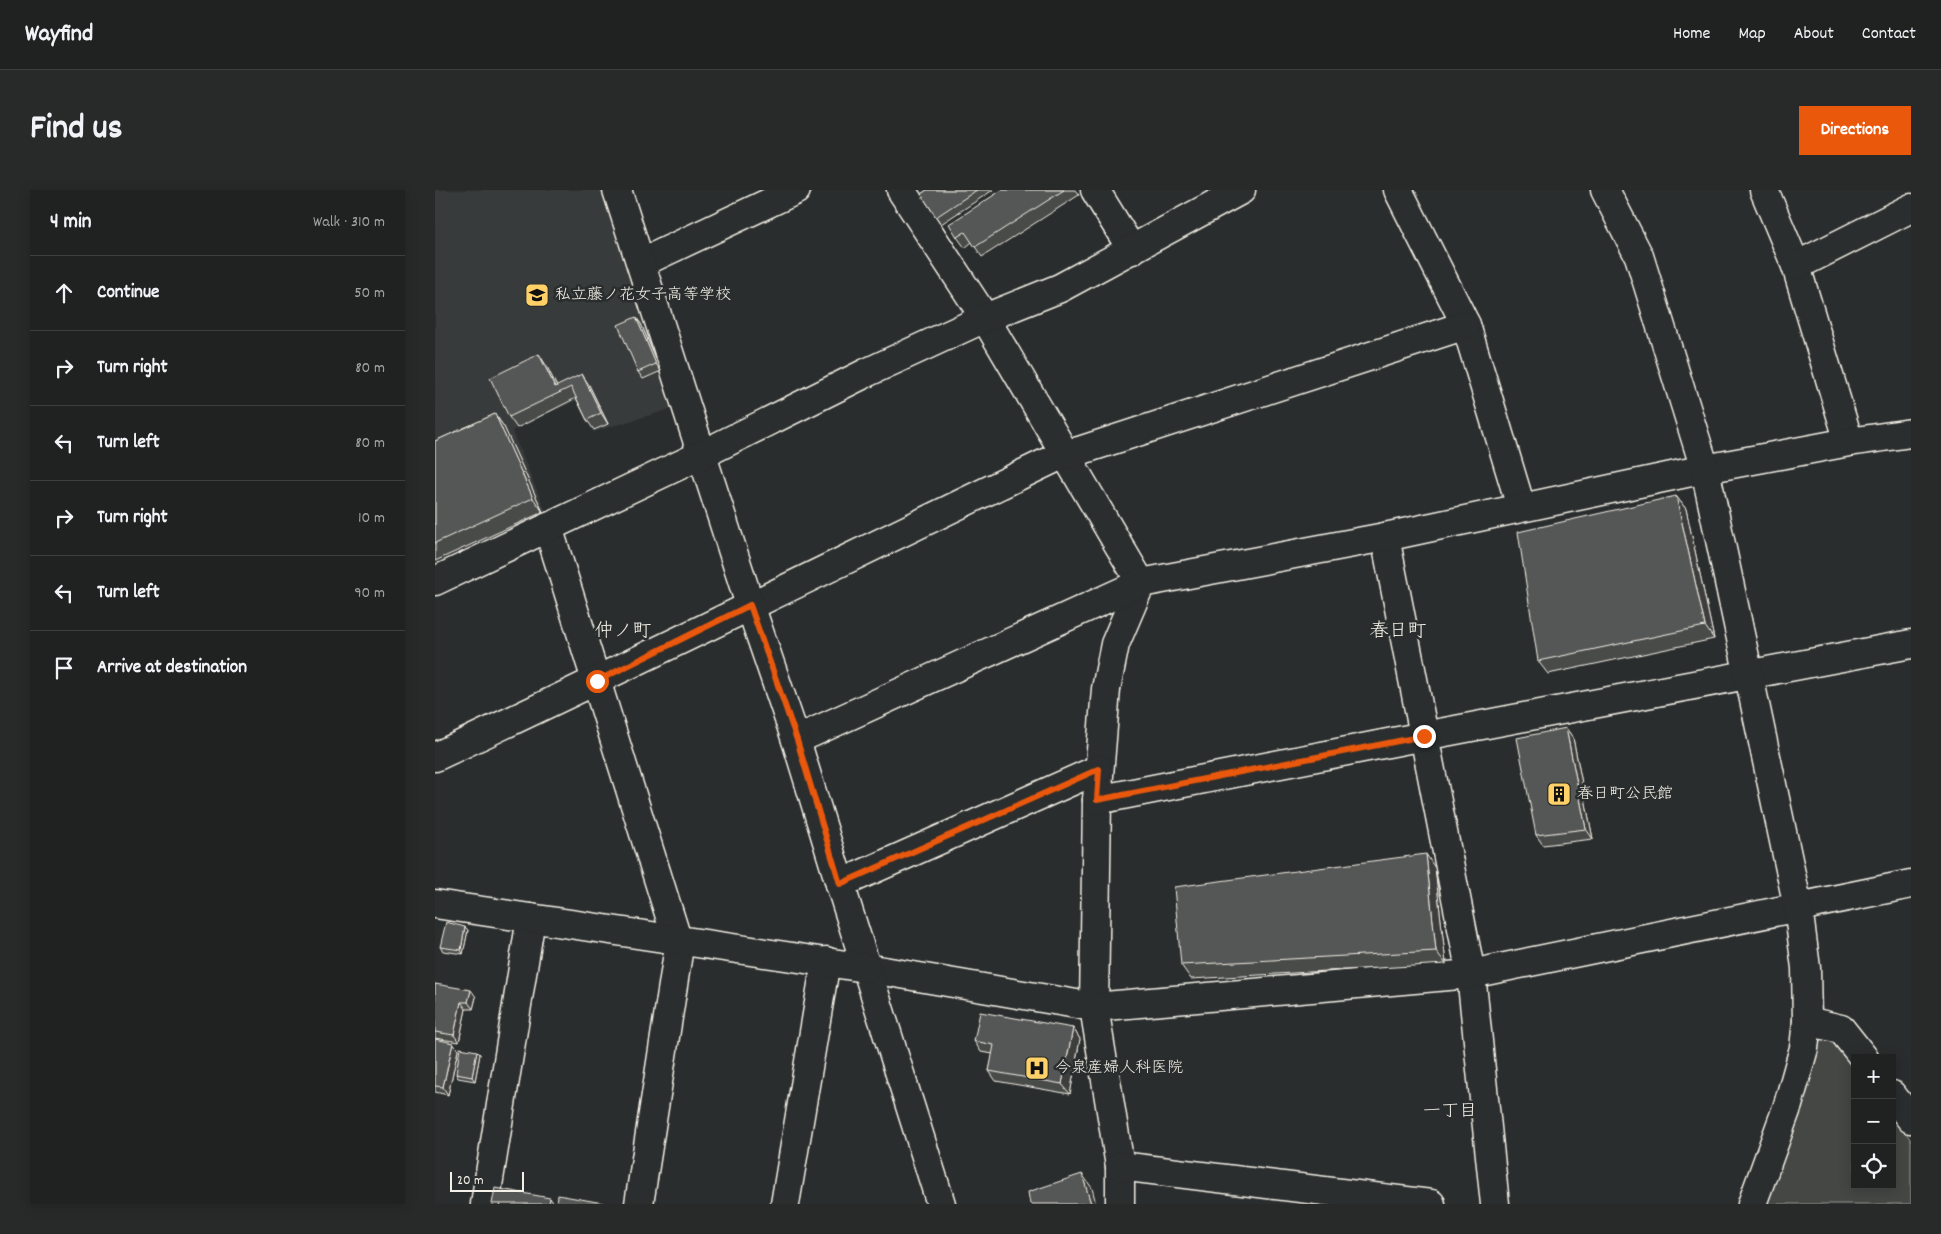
<!DOCTYPE html>
<meta charset="utf-8">
<style>
:root{--surface:#202222;--page:#282a2a;--text:#f1f3f6;--muted:#a2a4a5;--line:#3d3f40;--accent:#ea580c}
body{margin:0;font-family:Dekko,"Klee One",sans-serif;background:var(--page);color:var(--text)}
.controls{position:absolute;right:15px;bottom:15px;display:grid;overflow:hidden;border-radius:0px;box-shadow:0 2px 12px #0003}
.controls button{width:45px;height:45px;display:grid;place-items:center;padding:0;border:0;border-bottom:1px solid var(--line);background:var(--surface);color:var(--text);font:25px sans-serif}
.scale{position:absolute;left:15px;bottom:12px;width:74px;box-sizing:border-box;padding-left:5px;border:2px solid #f4f1e8;border-top:0;font-size:14px;line-height:18px;white-space:nowrap;color:#f4f1e8;-webkit-text-stroke:4px #2a2d2e;paint-order:stroke}
.stop{position:absolute;width:15px;height:15px;margin:-11px;border:4px solid #ea580c;border-radius:50%;background:#fff}
.stop.end{background:#ea580c;border-color:#fff;box-shadow:0 1px 5px #0008}
.list{margin:0;padding:0;list-style:none}
h2{display:flex;justify-content:space-between;align-items:center;height:65px;margin:0;padding:0 20px;font-size:21px}
h2 small{font-size:16px;font-weight:400;color:var(--muted)}
.list li{display:grid;grid-template-columns:32px 1fr auto;gap:15px;align-items:center;box-sizing:border-box;height:75px;padding:0 20px;border-top:1px solid var(--line)}
.list b{display:block;font-size:19px;white-space:nowrap}
.list em{font-size:16px;font-style:normal;color:var(--muted)}
.icon{flex:none;width:28px;height:28px;fill:none;stroke:currentColor;stroke-width:2;stroke-linecap:round;stroke-linejoin:round}
.map{position:relative;flex:none;width:1476px;height:1014px;overflow:hidden;border-radius:0px}
header{display:flex;align-items:center;gap:30px;box-sizing:border-box;height:70px;padding:0 25px;background:var(--surface);border-bottom:1px solid var(--line)}
header strong{font-size:24px}
nav{display:flex;gap:28px;margin-inline-start:auto;font-size:18px}
.intro{display:flex;align-items:center;justify-content:space-between;box-sizing:border-box;height:120px;padding:0 30px}
h1{margin:0;font-size:35px}
.button{padding:12px 22px;border-radius:0px;background:var(--accent);color:#fff;font-size:18px;font-weight:700}
main{display:flex;gap:30px;padding:0 30px}
aside{flex:1;background:var(--surface);border-radius:0px;box-shadow:0 2px 12px #0003}
.map>svg:first-child{display:block}
.built{fill:#373a3a}
.green{fill:#444645;stroke:#9c9c96}
.lines{fill:none;stroke-linecap:round;stroke-linejoin:round}
.street-casing{stroke:#f4f1e8;stroke-width:31}
.secondary-casing{stroke:#f4f1e8;stroke-width:31}
.street{stroke:#2a2d2e;stroke-width:28}
.secondary{stroke:#2a2d2e;stroke-width:28}
.wall{fill:#494b4a;stroke:#f4f1e8}
.shaded-wall{fill:#3c3d3c;stroke:#f4f1e8}
.building{fill:#555756;stroke:#f4f1e8}
.route{stroke:#ea580c;stroke-width:6}
.labels{text-anchor:middle;dominant-baseline:central;stroke-width:5;stroke-linejoin:round;paint-order:stroke}
.poi-label{font-size:16px;fill:#f4f1e8;stroke:#2a2d2e;text-anchor:start}
.neighbourhood-label{font-size:18px;fill:#f4f1e8;stroke:#2a2d2e}
.quarter-label{font-size:19px;fill:#f4f1e8;stroke:#2a2d2e}
</style>
<header>
<strong>Wayfind</strong>
<nav><a>Home</a><a>Map</a><a>About</a><a>Contact</a></nav>
</header>
<div class="intro"><h1>Find us</h1><a class="button">Directions</a></div>
<main>
<aside>
<h2>4 min<small>Walk · 310 m</small></h2>
<ul class="list">
<li><svg class="icon" aria-label="ahead" viewBox="0 0 24 24"><path d="M12 20V5M6 11l6-6 6 6"/></svg><div><b>Continue</b></div><em>50 m</em></li>
<li><svg class="icon" aria-label="right" viewBox="0 0 24 24"><path d="M7 20v-9h11M14 6l5 5-5 5"/></svg><div><b>Turn right</b></div><em>80 m</em></li>
<li><svg class="icon" aria-label="left" viewBox="0 0 24 24"><path d="M17 20v-9H6M10 6l-5 5 5 5"/></svg><div><b>Turn left</b></div><em>80 m</em></li>
<li><svg class="icon" aria-label="right" viewBox="0 0 24 24"><path d="M7 20v-9h11M14 6l5 5-5 5"/></svg><div><b>Turn right</b></div><em>10 m</em></li>
<li><svg class="icon" aria-label="left" viewBox="0 0 24 24"><path d="M17 20v-9H6M10 6l-5 5 5 5"/></svg><div><b>Turn left</b></div><em>90 m</em></li>
<li><svg class="icon" aria-label="arrive" viewBox="0 0 24 24"><path d="M6 21V4h12l-3 4 3 4H6"/></svg><div><b>Arrive at destination</b></div></li>
</ul>
</aside>
<div class="map">
<svg width="1476" height="1014" viewBox="0 0 1476 1014">
<rect width="100%" height="100%" fill="#2a2d2e"/>
<filter id="ink" filterUnits="userSpaceOnUse"><feTurbulence type="fractalNoise" baseFrequency=".02" numOctaves="2"/><feDisplacementMap in="SourceGraphic" scale="10" xChannelSelector="R" yChannelSelector="G"/><feConvolveMatrix kernelMatrix="1 2 1 2 8 2 1 2 1" color-interpolation-filters="sRGB"/></filter>
<g filter="url(#ink)">
<polygon class="built" points="0,0 170,0 239,218 158,242 142,210 77,241 112,324 0,376"/>
<polygon class="green" points="1386,848 1405,851 1420,872 1420,995 1457,995 1457,924 1476,950 1476,1014 1327,1014 1376,885"/>
<g class="lines">
<g class="street-casing">
<g id="street">
<polyline points="466,0 550,128 706,393 680,454 671,499 662,610 659,817 685,976 685,1014"/>
<polyline points="660,0 697,60"/>
<polyline points="963,0 1031,135 1086,317"/>
<polyline points="1329,0 1361,76 1414,252"/>
<polyline points="206,73 361,0"/>
<polyline points="1361,76 1476,18"/>
<polyline points="113,337 242,749 243,763 204,1014"/>
<polyline points="950,347 1036,784 1060,1014"/>
<polyline points="361,550 706,393 950,347 1270,279 1414,252 1476,243"/>
<path d="M0,567C211,468 419,365 629,264L644,261L1031,135"/>
<polyline points="662,610 989,546 1476,454"/>
<polyline points="405,694 664,579"/>
<polyline points="431,778 659,817 1036,784 1476,694"/>
<polyline points="1372,831 1406,839 1429,868"/>
<polyline points="1457,905 1476,929"/>
<polyline points="685,976 996,1014"/>
<polyline points="50,1014 96,728"/>
<polyline points="350,1014 391,771"/>
</g>
</g>
<g class="secondary-casing">
<g id="secondary">
<polyline points="182,0 315,415 361,550 405,694 506,1014"/>
<polyline points="1170,0 1204,66 1270,279 1363,717 1371,778 1372,831 1369,858 1353,915 1317,1014"/>
<polyline points="0,391 268,264 431,183 550,128 625,98 806,0"/>
<polyline points="0,714 431,778"/>
</g>
</g>
<use href="#street" class="street"/>
<use href="#secondary" class="secondary"/>
</g>
<g class="wall">
<polygon points="492,0 558,0 506,34 486,4"/>
<polygon points="567,0 640,0 644,5 547,67 537,52 530,58 522,47"/>
<polygon points="201,127 206,134 226,181 208,189 203,182"/>
<polygon points="111,175 122,197 154,195 173,234 159,240 152,230 141,208 82,238 74,227"/>
<polygon points="60,224 69,237 108,322 0,371 0,251"/>
<polygon points="1241,306 1251,319 1279,449 1113,484 1103,471"/>
<polygon points="1131,538 1138,548 1158,649 1108,655 1101,645"/>
<polygon points="1000,678 1011,774 756,789 746,775"/>
<polygon points="33,740 28,764 8,761 5,757"/>
<polygon points="0,794 41,807 38,819 31,819 24,852 0,848"/>
<polygon points="638,838 645,849 635,904 561,891 554,881 558,864 546,862 539,851"/>
<polygon points="0,849 23,860 13,905 0,902"/>
<polygon points="45,864 40,891 23,888 21,884"/>
</g>
<g class="shaded-wall">
<polygon points="201,127 206,134 226,181 221,174"/>
<polygon points="104,164 111,175 125,203 120,197"/>
<polygon points="147,184 154,195 173,234 166,223"/>
<polygon points="60,224 69,237 108,322 98,308"/>
<polygon points="1241,306 1251,319 1279,449 1270,436"/>
<polygon points="1131,538 1138,548 1158,649 1151,639"/>
<polygon points="991,664 1000,678 1011,774 1001,761"/>
<polygon points="30,737 33,740 28,764 26,760"/>
<polygon points="36,800 41,807 38,819 33,812"/>
<polygon points="26,812 31,819 24,852 19,845"/>
<polygon points="638,838 645,849 635,904 627,894"/>
<polygon points="18,853 23,860 13,905 8,897"/>
<polygon points="42,861 45,864 40,891 37,887"/>
<polygon points="647,984 657,998 661,1014 656,1014"/>
<polygon points="115,1008 119,1014 114,1014"/>
</g>
<g class="building">
<polygon points="492,0 542,0 501,27 486,4"/>
<polygon points="567,0 629,0 540,57 530,42 522,47 514,34"/>
<polygon points="201,127 221,174 203,182 183,135"/>
<polygon points="104,164 120,197 147,184 166,223 152,230 136,197 74,227 55,188"/>
<polygon points="60,224 98,308 0,353 0,251"/>
<polygon points="1241,306 1270,436 1103,471 1083,342"/>
<polygon points="1131,538 1151,639 1101,645 1082,548"/>
<polygon points="991,664 1001,761 746,775 739,697"/>
<polygon points="11,732 30,737 26,760 5,757"/>
<polygon points="0,794 36,800 33,812 26,812 19,845 0,842"/>
<polygon points="545,822 638,838 627,894 554,881 559,855 539,851"/>
<polygon points="0,849 18,853 8,897 0,896"/>
<polygon points="25,858 42,861 37,887 21,884"/>
<polygon points="647,984 656,1014 595,1014 593,1002"/>
<polygon points="60,998 115,1008 114,1014 57,1014"/>
<polygon points="123,1005 168,1013 168,1014 122,1014"/>
</g>
</g>
<g class="lines" filter="url(#ink)">
<polyline class="route" points="162,491 315,415 362,550 405,694 664,579 662,610 989,546"/>
</g>
<defs>
<g id="school-square" transform="scale(1.25)"><rect x="-9" y="-9" width="18" height="18" rx="4" fill="#ffd166" stroke="#2a2d2e"/><path d="M0-5L7-2L0 1L-7-2ZM-4 1L0 2.5L4 1V4Q0 6-4 4Z" fill="#111"/></g>
<g id="building-square" transform="scale(1.25)"><rect x="-9" y="-9" width="18" height="18" rx="4" fill="#ffd166" stroke="#2a2d2e"/><path d="M-4-6H4V6H1V3H-1V6H-4ZM-2.5-4.3h1.7v1.8h-1.7ZM.8-4.3h1.7v1.8H.8ZM-2.5-1h1.7V.8h-1.7ZM.8-1h1.7V.8H.8Z" fill="#111"/></g>
<g id="hospital-square" transform="scale(1.25)"><rect x="-9" y="-9" width="18" height="18" rx="4" fill="#ffd166" stroke="#2a2d2e"/><path d="M-5-5h3v3.5h4V-5h3V5h-3V1.5h-4V5h-3Z" fill="#111"/></g>
</defs>
<g fill-rule="evenodd">
<use href="#school-square" x="102" y="105"/>
<use href="#building-square" x="1124" y="604"/>
<use href="#hospital-square" x="602" y="878"/>
</g>
<g class="labels">
<g class="poi-label">
<text x="120" y="105">私立藤ノ花女子高等学校</text>
<text x="1142" y="604">春日町公民館</text>
<text x="620" y="878">今泉産婦人科医院</text>
</g>
<g class="neighbourhood-label">
<text x="1015" y="922">一丁目</text>
</g>
<g class="quarter-label">
<text x="188" y="442">仲ノ町</text>
<text x="963" y="442">春日町</text>
</g>
</g>
</svg>
<div class="controls">
<button>+</button>
<button>−</button>
<button><svg class="icon" aria-label="locate" viewBox="0 0 24 24"><circle cx="12" cy="12" r="6"/><path d="M12 2v4M12 18v4M2 12h4M18 12h4"/></svg></button>
</div>
<div class="scale">20 m</div>
<div class="stop" style="left:162px;top:491px"></div>
<div class="stop end" style="left:989px;top:546px"></div>
</div>
</main>
